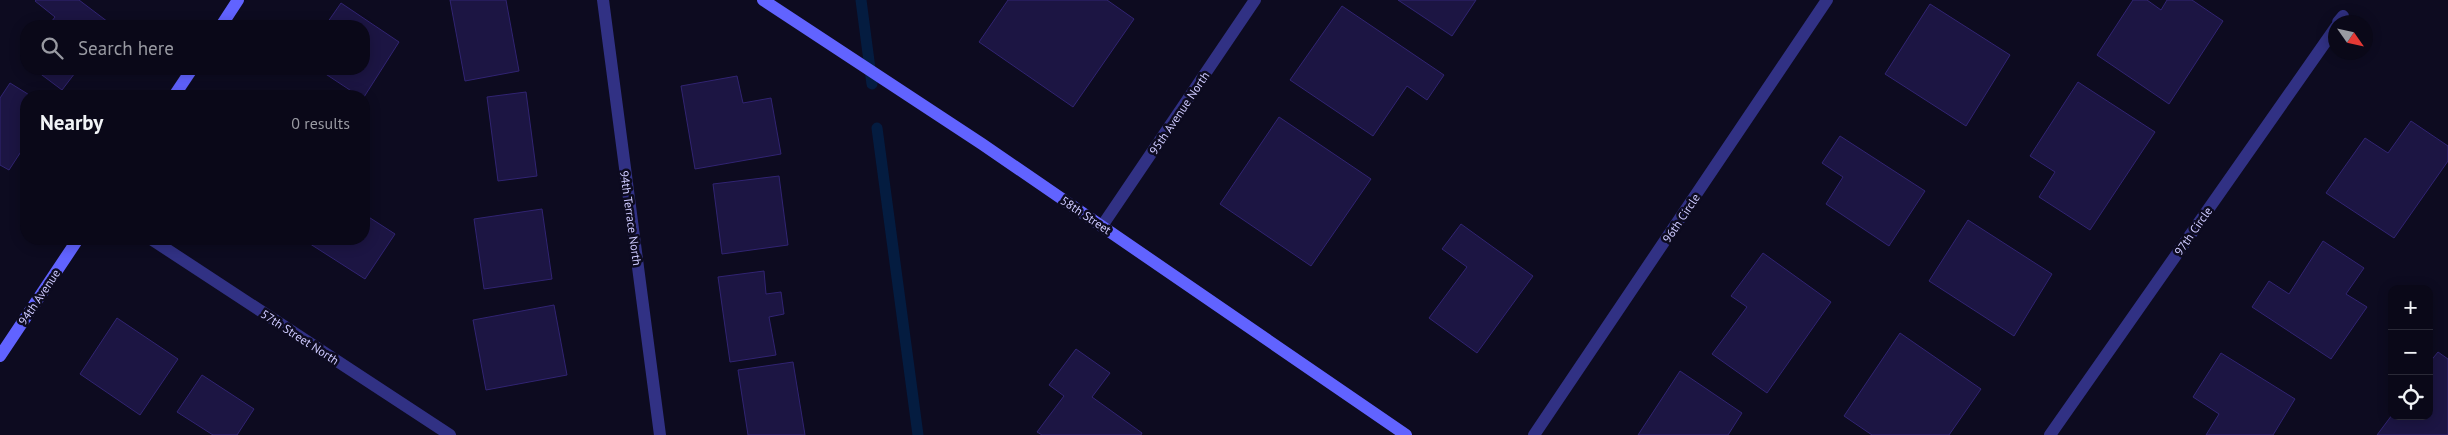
<!DOCTYPE html>
<meta charset="utf-8">
<style>
:root{--surface:#0a0818;--page:#131121;--text:#f1f3f6;--muted:#999aa2;--line:#2a2937}
body{margin:0;font-family:"PT Sans",sans-serif;background:var(--page);color:var(--text)}
.controls{position:absolute;right:15px;bottom:15px;display:grid;overflow:hidden;border-radius:10px;box-shadow:0 2px 12px #0003}
.controls button{width:45px;height:45px;display:grid;place-items:center;padding:0;border:0;border-bottom:1px solid var(--line);background:var(--surface);color:var(--text);font:25px sans-serif}
.compass{position:absolute;left:2328px;top:15px;width:45px;height:45px;border-radius:50%;background:var(--surface);box-shadow:0 2px 12px #0003;rotate:124deg}
.list{margin:0;padding:0;list-style:none}
h2{display:flex;justify-content:space-between;align-items:center;height:65px;margin:0;padding:0 20px;font-size:21px}
h2 small{font-size:16px;font-weight:400;color:var(--muted)}
.icon{flex:none;width:28px;height:28px;fill:none;stroke:currentColor;stroke-width:2;stroke-linecap:round;stroke-linejoin:round}
.map{position:relative;flex:none;width:2448px;height:435px;overflow:hidden}
.search{position:absolute;background:var(--surface);box-shadow:0 2px 12px #0003;left:20px;top:20px;width:350px;height:55px;display:flex;align-items:center;gap:12px;box-sizing:border-box;padding:0 18px;border-radius:20px;color:var(--muted);font-size:19px}
.panel{position:absolute;background:var(--surface);box-shadow:0 2px 12px #0003;left:20px;top:90px;width:350px;height:155px;border-radius:20px}
.map>svg:first-child{display:block}
.lines{fill:none;stroke-linecap:round;stroke-linejoin:round}
.stream{stroke:#041c40;stroke-width:11}
.building{fill:#1c1543;stroke:#312472}
.street{stroke:#313184;stroke-width:12}
.secondary{stroke:#6163ff;stroke-width:12}
.labels{text-anchor:middle;dominant-baseline:central;stroke-width:5;stroke-linejoin:round;paint-order:stroke}
.street-label{font-size:12px;fill:#cecaff;stroke:#0d0b20}
</style>
<div class="map">
<svg width="2448" height="435" viewBox="0 0 2448 435">
<rect width="100%" height="100%" fill="#0d0b20"/>
<g class="lines">
<g class="stream">
<polyline points="861,0 872,84"/>
<polyline points="877,128 918,435"/>
</g>
</g>
<g class="building">
<polygon points="36,0 79,0 112,25 48,26 55,17 35,1"/>
<polygon points="450,0 506,0 519,71 465,81"/>
<polygon points="1008,0 1107,0 1134,19 1073,107 979,42"/>
<polygon points="1398,0 1476,0 1452,36"/>
<polygon points="2133,0 2147,0 2161,10 2167,0 2192,0 2223,21 2169,104 2097,55"/>
<polygon points="341,3 399,42 364,97 359,96 318,69 364,69 364,26 325,26"/>
<polygon points="1930,4 2010,55 1966,126 1885,74"/>
<polygon points="1342,6 1444,75 1427,100 1407,86 1373,136 1290,80"/>
<polygon points="34,69 78,69 62,90"/>
<polygon points="737,76 743,103 771,98 781,154 695,169 681,86"/>
<polygon points="2078,82 2155,132 2090,230 2039,197 2055,172 2030,156"/>
<polygon points="10,83 31,96 26,96 26,144 9,170 0,165 0,98"/>
<polygon points="526,92 537,176 498,181 487,97"/>
<polygon points="1279,117 1371,179 1311,266 1220,204"/>
<polygon points="2411,121 2448,146 2448,161 2394,238 2326,193 2365,138 2388,153"/>
<polygon points="1840,136 1925,191 1889,246 1826,204 1843,177 1822,163"/>
<polygon points="779,176 788,245 722,254 713,184"/>
<polygon points="542,209 552,279 484,289 474,219"/>
<polygon points="364,214 395,234 365,279 304,240 364,239"/>
<polygon points="1968,220 2052,274 2014,336 1929,281"/>
<polygon points="1461,224 1533,276 1477,353 1429,318 1467,267 1442,249"/>
<polygon points="2323,241 2364,268 2346,294 2367,307 2331,359 2252,307 2269,281 2289,294"/>
<polygon points="1763,253 1831,302 1767,393 1712,354 1747,307 1731,296"/>
<polygon points="764,271 766,294 781,292 784,314 769,317 776,355 730,362 718,277"/>
<polygon points="554,305 567,375 486,390 473,320"/>
<polygon points="117,318 178,359 140,415 80,374"/>
<polygon points="1900,333 1981,389 1949,435 1872,435 1844,416"/>
<polygon points="1076,349 1110,373 1092,397 1142,433 1141,435 1042,435 1037,432 1064,396 1049,385"/>
<polygon points="2438,352 2448,359 2448,435 2377,435 2392,415 2429,416 2429,363"/>
<polygon points="2221,353 2295,399 2273,435 2206,435 2219,414 2193,397"/>
<polygon points="793,362 805,435 748,435 738,370"/>
<polygon points="1680,371 1742,413 1728,435 1638,435"/>
<polygon points="202,375 254,409 237,435 213,435 177,412"/>
</g>
<g class="lines">
<g class="street">
<polyline points="603,0 660,435"/>
<polyline points="2338,22 2343,16"/>
<polyline points="1102,226 1255,0"/>
<polyline points="151,239 450,435"/>
<polyline points="1534,435 1827,0"/>
<polyline points="2050,435 2336,27"/>
</g>
<g class="secondary">
<polyline points="763,0 982,144 1406,435"/>
<polyline points="221,26 238,0"/>
<polyline points="174,96 192,69"/>
<polyline points="0,356 78,239"/>
</g>
</g>
<g class="labels">
<g class="street-label">
<text transform="translate(1179 113) rotate(-56)">95th Avenue North</text>
<text transform="translate(1086 215) rotate(34)">58th Street</text>
<text transform="translate(631 218) rotate(82)">94th Terrace North</text>
<text transform="translate(1681 218) rotate(-56)">96th Circle</text>
<text transform="translate(2193 231) rotate(-55)">97th Circle</text>
<text transform="translate(39 297) rotate(-56)">94th Avenue</text>
<text transform="translate(300 337) rotate(33)">57th Street North</text>
</g>
</g>
</svg>
<div class="controls">
<button>+</button>
<button>−</button>
<button><svg class="icon" aria-label="locate" viewBox="0 0 24 24"><circle cx="12" cy="12" r="6"/><path d="M12 2v4M12 18v4M2 12h4M18 12h4"/></svg></button>
</div>
<svg class="compass" viewBox="-18 -18 36 36"><path d="M0-13l5 13h-10z" fill="#e53935"/><path d="M0 13l5-13h-10z" fill="#999aa2"/></svg>
<div class="search"><svg class="icon" aria-label="search" viewBox="0 0 24 24"><circle cx="10" cy="10" r="6"/><path d="M15 15l6 6"/></svg>Search here</div>
<section class="panel">
<h2>Nearby<small>0 results</small></h2>
<ul class="list">
</ul>
</section>
</div>
